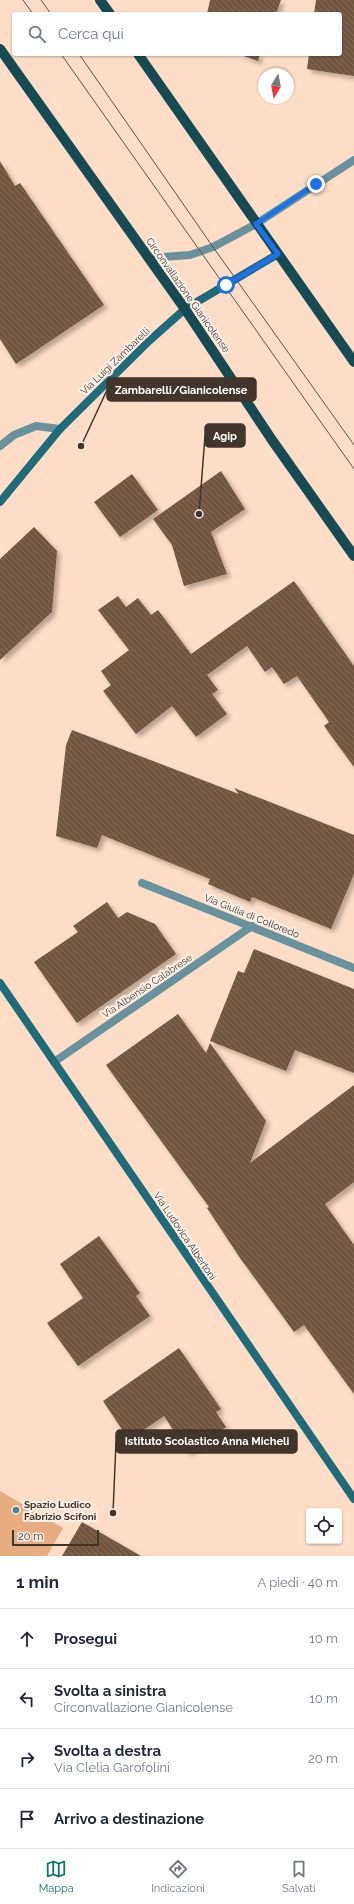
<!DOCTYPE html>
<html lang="it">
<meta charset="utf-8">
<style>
:root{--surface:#fff;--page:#f2f2f3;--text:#1f2937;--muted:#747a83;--line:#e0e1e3;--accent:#0f766e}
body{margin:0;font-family:Raleway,sans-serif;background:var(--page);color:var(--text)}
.controls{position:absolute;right:12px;bottom:12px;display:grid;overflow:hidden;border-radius:4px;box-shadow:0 1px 3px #0004}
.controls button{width:36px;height:36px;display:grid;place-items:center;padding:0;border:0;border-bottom:1px solid var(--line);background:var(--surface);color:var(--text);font:20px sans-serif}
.compass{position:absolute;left:258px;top:68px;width:36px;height:36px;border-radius:50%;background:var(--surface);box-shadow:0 1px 3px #0004;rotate:190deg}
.scale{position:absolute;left:12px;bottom:10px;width:87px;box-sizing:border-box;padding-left:4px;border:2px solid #42352c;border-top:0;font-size:11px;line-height:14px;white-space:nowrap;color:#42352c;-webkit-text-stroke:3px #fcefe5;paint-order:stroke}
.stop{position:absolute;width:12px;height:12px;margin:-9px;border:3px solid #1a73e8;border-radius:50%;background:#fff}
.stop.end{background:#1a73e8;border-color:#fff;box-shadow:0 1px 4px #0008}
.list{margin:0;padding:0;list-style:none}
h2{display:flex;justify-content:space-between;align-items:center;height:52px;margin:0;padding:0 16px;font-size:17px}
h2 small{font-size:13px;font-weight:400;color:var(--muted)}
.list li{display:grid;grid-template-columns:26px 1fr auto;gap:12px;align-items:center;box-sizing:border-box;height:60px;padding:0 16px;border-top:1px solid var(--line)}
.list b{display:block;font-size:15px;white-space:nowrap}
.list p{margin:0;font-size:13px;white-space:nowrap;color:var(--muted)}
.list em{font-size:13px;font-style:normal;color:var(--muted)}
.icon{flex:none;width:22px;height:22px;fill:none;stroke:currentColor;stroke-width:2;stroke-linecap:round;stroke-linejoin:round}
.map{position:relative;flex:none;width:354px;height:1556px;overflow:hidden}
.search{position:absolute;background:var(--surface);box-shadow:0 1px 3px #0004;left:12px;right:12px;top:12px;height:44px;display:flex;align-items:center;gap:10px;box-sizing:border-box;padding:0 14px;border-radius:4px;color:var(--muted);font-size:15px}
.sheet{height:292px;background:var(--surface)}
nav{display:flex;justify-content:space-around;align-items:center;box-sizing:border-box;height:56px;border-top:1px solid var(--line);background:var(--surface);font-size:11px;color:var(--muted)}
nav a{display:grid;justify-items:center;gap:2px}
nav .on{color:var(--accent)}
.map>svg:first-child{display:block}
.green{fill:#e7ac7f}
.building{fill:url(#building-back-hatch);filter:url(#shadow)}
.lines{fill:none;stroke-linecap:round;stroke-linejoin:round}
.street{stroke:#68939c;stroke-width:8}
.secondary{stroke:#206b79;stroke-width:8}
.primary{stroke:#174b54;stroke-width:10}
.tram{stroke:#615145;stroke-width:1}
.route{stroke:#1a73e8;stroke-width:5}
.poi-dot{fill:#428694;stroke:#fcefe5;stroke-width:1.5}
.labels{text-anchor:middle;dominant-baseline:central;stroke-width:4;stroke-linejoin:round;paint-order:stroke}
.street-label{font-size:10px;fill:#42352c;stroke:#fcefe5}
.poi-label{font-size:10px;font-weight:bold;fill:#42352c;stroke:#fcefe5;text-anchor:start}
.leader{fill:none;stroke:#42352c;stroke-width:1.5}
.callout-dot{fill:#42352c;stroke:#fcefe5;stroke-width:1.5}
.callout{fill:#42352c;stroke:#42352c;stroke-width:1.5}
.callout-label{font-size:11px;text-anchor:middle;font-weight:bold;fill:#fff}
</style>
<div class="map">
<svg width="354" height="1556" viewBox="0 0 354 1556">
<defs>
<pattern id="building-back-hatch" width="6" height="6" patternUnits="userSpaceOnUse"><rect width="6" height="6" fill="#715743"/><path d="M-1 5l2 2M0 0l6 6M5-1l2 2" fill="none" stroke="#826c5c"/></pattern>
<filter id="shadow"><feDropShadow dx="3.5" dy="3.5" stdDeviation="2" flood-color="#0004"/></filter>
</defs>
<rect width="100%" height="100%" fill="#fdddc6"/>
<polygon class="green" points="0,1491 63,1528 47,1556 0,1556"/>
<g class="building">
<polygon points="210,0 281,0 276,14 207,14"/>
<polygon points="316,0 354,0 354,76 307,69 309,54 340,54 340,14 314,14"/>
<polygon points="238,54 260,54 258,61"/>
<polygon points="0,161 15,186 20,183 104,305 16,364 0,339"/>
<polygon points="221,471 245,509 211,532 227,574 184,586 172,545 153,519"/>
<polygon points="132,474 158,510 120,537 94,502"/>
<polygon points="34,527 57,551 52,612 0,660 0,559"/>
<polygon points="294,581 354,666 354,767 324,726 329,722 297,676 284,684 272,667 265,672 247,646 207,675 218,690 212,694 227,714 196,737 172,706 136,734 103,691 111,685 101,671 129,650 98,610 118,596 126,607 138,598 151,615 158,610 191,654"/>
<polygon points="72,730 239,794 234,788 354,835 354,874 331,929 252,897 250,902 208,884 210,879 102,835 97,848 56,836 66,745"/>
<polygon points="107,902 118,918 127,912 155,924 176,954 77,1023 34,962 78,932 73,926"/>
<polygon points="254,949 354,989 354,1073 295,1050 286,1071 210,1041 238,971 244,973"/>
<polygon points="178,1014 206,1053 210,1043 266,1121 250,1163 354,1085 354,1182 325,1204 354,1245 354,1394 304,1325 294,1332 240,1258 207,1208 209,1207 106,1065"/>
<polygon points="99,1236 140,1293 136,1296 150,1316 78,1366 47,1323 83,1298 60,1264"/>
<polygon points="179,1348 221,1409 216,1412 226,1427 188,1453 164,1416 129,1440 103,1401"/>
<polygon points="82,1522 141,1556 62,1556"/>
</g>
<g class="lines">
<g class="street">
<polyline points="149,258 190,255 213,247 256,224 354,160"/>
<polyline points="0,446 14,435 36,426 60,429"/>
<polyline points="142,883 354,968"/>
<polyline points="54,1062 252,926"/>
</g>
<g class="secondary">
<polyline points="0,502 60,429 149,341 185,309 278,254"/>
<polyline points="0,983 354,1499"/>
</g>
<g class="primary">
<polyline points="100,0 110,14"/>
<polyline points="0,49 185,309 272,440 354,556"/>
<polyline points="138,54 354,362"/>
</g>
<g class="tram">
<polyline points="23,0 33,14"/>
<polyline points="41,0 51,14"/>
<polyline points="61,54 354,469"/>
<polyline points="79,54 213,247 354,445"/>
</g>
</g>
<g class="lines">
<polyline class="route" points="226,285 278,254 256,224 316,184"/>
</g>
<circle class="poi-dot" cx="16" cy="1510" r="4"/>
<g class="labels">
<g class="street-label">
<text transform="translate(188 295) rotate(55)">Circonvallazione Gianicolense</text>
<text transform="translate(115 361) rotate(-44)">Via Luigi Zambarelli</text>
<text transform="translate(252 916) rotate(22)">Via Giulia di Colloredo</text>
<text transform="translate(147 986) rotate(-34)">Via Albensio Calabrese</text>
<text transform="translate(185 1236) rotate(56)">Via Ludovica Albertoni</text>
</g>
<g class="poi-label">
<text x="24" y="1504">Spazio Ludico<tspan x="24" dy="12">Fabrizio Scifoni</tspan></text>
</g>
</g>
<path class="leader" d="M81 446L107 390M199 514L205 436M113 1513L116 1442"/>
<g class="callout-dot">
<circle cx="81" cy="446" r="4"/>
<circle cx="199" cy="514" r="4"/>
<circle cx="113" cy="1513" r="4"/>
</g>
<g class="callout">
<rect x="107" y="378" width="149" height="23" rx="4"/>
<rect x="205" y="424" width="40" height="23" rx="4"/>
<rect x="116" y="1430" width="181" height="23" rx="4"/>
</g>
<g class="callout-label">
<text x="181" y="394">Zambarelli/Gianicolense</text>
<text x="225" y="440">Agip</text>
<text x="207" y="1445">Istituto Scolastico Anna Micheli</text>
</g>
</svg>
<div class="controls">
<button><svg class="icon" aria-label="locate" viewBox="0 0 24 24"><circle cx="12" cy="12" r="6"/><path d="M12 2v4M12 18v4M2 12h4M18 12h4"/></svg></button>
</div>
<svg class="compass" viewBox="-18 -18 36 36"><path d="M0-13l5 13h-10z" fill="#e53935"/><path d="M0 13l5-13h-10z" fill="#747a83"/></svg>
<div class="scale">20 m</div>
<div class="stop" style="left:226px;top:285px"></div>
<div class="stop end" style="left:316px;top:184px"></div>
<div class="search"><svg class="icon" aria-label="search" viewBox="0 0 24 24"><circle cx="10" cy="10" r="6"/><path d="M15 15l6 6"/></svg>Cerca qui</div>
</div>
<section class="sheet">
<h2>1 min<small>A piedi · 40 m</small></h2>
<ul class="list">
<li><svg class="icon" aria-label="ahead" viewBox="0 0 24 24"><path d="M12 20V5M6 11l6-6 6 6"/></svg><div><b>Prosegui</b></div><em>10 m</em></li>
<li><svg class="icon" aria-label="left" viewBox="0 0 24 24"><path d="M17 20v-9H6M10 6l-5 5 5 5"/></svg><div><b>Svolta a sinistra</b><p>Circonvallazione Gianicolense</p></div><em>10 m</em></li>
<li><svg class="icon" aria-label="right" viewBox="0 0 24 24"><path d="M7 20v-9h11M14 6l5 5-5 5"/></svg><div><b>Svolta a destra</b><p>Via Clelia Garofolini</p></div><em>20 m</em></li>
<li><svg class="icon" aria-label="arrive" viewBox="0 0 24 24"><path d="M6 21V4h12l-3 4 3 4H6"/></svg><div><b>Arrivo a destinazione</b></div></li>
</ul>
</section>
<nav>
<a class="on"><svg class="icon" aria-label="map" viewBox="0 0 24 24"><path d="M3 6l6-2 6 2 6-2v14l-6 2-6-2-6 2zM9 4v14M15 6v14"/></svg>Mappa</a>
<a><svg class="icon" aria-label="directions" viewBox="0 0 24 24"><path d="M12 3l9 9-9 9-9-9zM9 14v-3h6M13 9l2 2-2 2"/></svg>Indicazioni</a>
<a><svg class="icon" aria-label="saved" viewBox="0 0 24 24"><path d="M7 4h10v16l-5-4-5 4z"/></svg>Salvati</a>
</nav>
